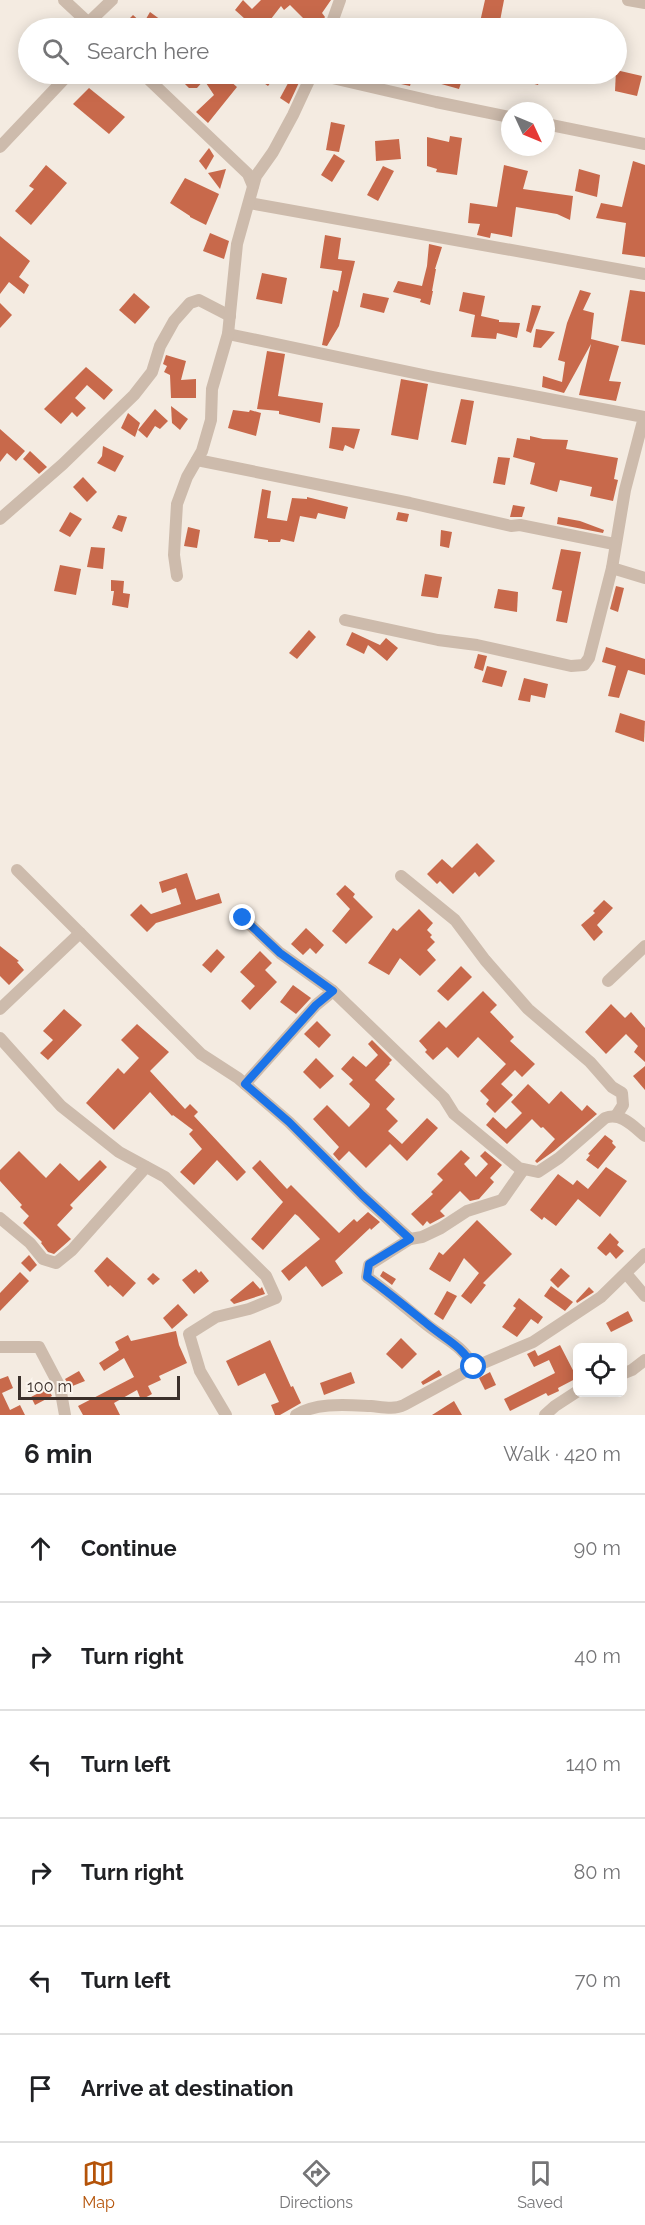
<!DOCTYPE html>
<meta charset="utf-8">
<style>
:root{--surface:#fff;--page:#f2f2f2;--text:#202124;--muted:#757577;--line:#e0e0e0;--accent:#b45309}
body{margin:0;font-family:Raleway,sans-serif;background:var(--page);color:var(--text)}
.controls{position:absolute;right:18px;bottom:18px;display:grid;overflow:hidden;border-radius:9px;box-shadow:0 3px 15px #0003}
.controls button{width:54px;height:54px;display:grid;place-items:center;padding:0;border:0;border-bottom:2px solid var(--line);background:var(--surface);color:var(--text);font:30px sans-serif}
.compass{position:absolute;left:501px;top:102px;width:54px;height:54px;border-radius:50%;background:var(--surface);box-shadow:0 3px 15px #0003;rotate:134deg}
.scale{position:absolute;left:18px;bottom:15px;width:162px;box-sizing:border-box;padding-left:6px;border:3px solid #3b302b;border-top:0;font-size:16px;line-height:21px;white-space:nowrap;color:#3b302b;-webkit-text-stroke:4px #fbf5ee;paint-order:stroke}
.stop{position:absolute;width:18px;height:18px;margin:-14px;border:4px solid #1a73e8;border-radius:50%;background:#fff}
.stop.end{background:#1a73e8;border-color:#fff;box-shadow:0 2px 6px #0008}
.list{margin:0;padding:0;list-style:none}
h2{display:flex;justify-content:space-between;align-items:center;height:78px;margin:0;padding:0 24px;font-size:26px}
h2 small{font-size:20px;font-weight:400;color:var(--muted)}
.list li{display:grid;grid-template-columns:39px 1fr auto;gap:18px;align-items:center;box-sizing:border-box;height:108px;padding:0 24px;border-top:2px solid var(--line)}
.list b{display:block;font-size:22px;white-space:nowrap}
.list em{font-size:20px;font-style:normal;color:var(--muted)}
.icon{flex:none;width:33px;height:33px;fill:none;stroke:currentColor;stroke-width:2;stroke-linecap:round;stroke-linejoin:round}
.map{position:relative;flex:none;width:645px;height:1415px;overflow:hidden}
.search{position:absolute;background:var(--surface);box-shadow:0 3px 15px #0003;left:18px;right:18px;top:18px;height:66px;display:flex;align-items:center;gap:15px;box-sizing:border-box;padding:0 21px;border-radius:33px;color:var(--muted);font-size:22px}
.sheet{height:726px;background:var(--surface)}
nav{display:flex;justify-content:space-around;align-items:center;box-sizing:border-box;height:84px;border-top:2px solid var(--line);background:var(--surface);font-size:16px;color:var(--muted)}
nav a{display:grid;justify-items:center;gap:3px}
nav .on{color:var(--accent)}
.map>svg:first-child{display:block}
.building{fill:#c8694b}
.lines{fill:none;stroke-linecap:round;stroke-linejoin:round}
.minor{stroke:#cdbbac;stroke-width:12}
.route{stroke:#1a73e8;stroke-width:8}
</style>
<div class="map">
<svg width="645" height="1415" viewBox="0 0 645 1415">
<rect width="100%" height="100%" fill="#f4ebe1"/>
<g class="building">
<polygon points="243,0 252,9 261,0 331,0 322,13 325,17 318,28 313,28 290,5 284,10 281,6 264,28 255,28 235,10"/>
<polygon points="485,0 504,0 499,26 480,22"/>
<polygon points="150,12 172,28 120,28 133,15 143,24"/>
<polygon points="616,70 642,76 637,96 615,91"/>
<polygon points="156,74 178,74 168,84"/>
<polygon points="181,74 222,74 237,87 208,123 196,112 214,95 204,80 197,88 189,88 184,83"/>
<polygon points="251,74 277,74 268,86"/>
<polygon points="293,74 303,74 289,104 280,98"/>
<polygon points="394,74 490,74 488,83 463,77 459,89 413,76 413,74 410,86 392,82"/>
<polygon points="506,74 542,74 538,85 506,76"/>
<polygon points="89,88 125,117 109,134 73,104"/>
<polygon points="331,122 345,125 339,152 326,150"/>
<polygon points="450,136 462,138 457,175 436,172 437,169 427,166 427,137 449,142"/>
<polygon points="399,139 401,159 376,161 375,141"/>
<polygon points="209,148 214,156 206,170 199,161"/>
<polygon points="334,154 345,161 332,182 321,175"/>
<polygon points="633,161 645,165 645,257 622,254 626,223 596,218 601,203 622,207"/>
<polygon points="46,165 67,183 31,225 15,211 34,189 29,186"/>
<polygon points="504,165 528,171 523,189 573,196 570,220 557,214 516,207 512,237 491,233 490,238 477,235 480,224 468,223 470,203 497,207"/>
<polygon points="383,166 394,171 378,201 367,195"/>
<polygon points="226,169 220,189 208,173"/>
<polygon points="579,169 600,175 597,197 575,191"/>
<polygon points="185,178 219,194 206,225 190,217 190,216 170,203"/>
<polygon points="210,233 229,241 224,259 203,251"/>
<polygon points="325,235 341,238 338,259 355,261 339,326 327,346 322,345 333,290 338,292 342,271 320,268"/>
<polygon points="0,236 30,261 19,277 29,285 24,294 9,282 0,294"/>
<polygon points="429,244 442,247 435,269 436,269 432,291 433,291 430,305 420,302 421,299 393,292 398,281 422,286 427,266"/>
<polygon points="262,273 287,278 282,304 256,299"/>
<polygon points="580,290 591,293 583,310 594,313 591,339 619,346 609,381 621,382 616,401 579,395 591,344 564,393 542,387 543,376 562,382 565,362 558,360 567,323"/>
<polygon points="630,290 645,292 645,345 621,341"/>
<polygon points="463,292 485,296 481,316 499,320 499,322 520,323 517,338 497,333 496,339 471,337 475,315 459,311"/>
<polygon points="134,293 150,307 135,324 119,310"/>
<polygon points="363,293 389,298 384,313 360,307"/>
<polygon points="0,303 12,315 0,328"/>
<polygon points="532,305 541,306 531,333 526,331"/>
<polygon points="536,329 555,332 541,348 533,347"/>
<polygon points="267,351 285,354 278,396 323,403 320,423 279,414 279,411 257,409"/>
<polygon points="166,355 186,361 181,380 196,379 196,398 171,398 170,375 164,372 167,366 163,364"/>
<polygon points="86,367 113,390 104,400 87,385 75,398 86,408 77,417 72,412 61,424 44,409"/>
<polygon points="401,379 428,384 418,440 391,435"/>
<polygon points="461,399 474,401 466,445 451,442"/>
<polygon points="171,406 188,419 180,430 172,423"/>
<polygon points="155,409 168,421 160,429 155,426 147,438 138,430"/>
<polygon points="233,410 249,412 250,410 261,413 256,436 228,428"/>
<polygon points="128,413 140,423 135,437 121,428"/>
<polygon points="332,427 360,429 354,449 345,445 343,451 329,448"/>
<polygon points="0,429 25,451 16,461 7,453 0,462"/>
<polygon points="530,436 543,439 568,440 566,449 618,458 614,479 618,480 613,501 590,496 592,487 560,480 557,492 530,484 535,463 513,457 517,438 530,440"/>
<polygon points="103,446 124,456 115,472 97,463 102,456"/>
<polygon points="30,451 47,467 39,474 23,459"/>
<polygon points="498,457 510,458 505,485 493,483"/>
<polygon points="83,477 97,492 87,502 73,487"/>
<polygon points="262,489 271,491 267,518 287,521 292,498 307,499 307,497 348,507 345,519 318,513 316,519 300,516 294,542 281,539 280,542 268,542 268,540 254,538"/>
<polygon points="513,505 525,507 522,517 510,517"/>
<polygon points="70,512 82,519 70,537 59,531"/>
<polygon points="398,512 409,514 407,522 396,520"/>
<polygon points="118,515 127,517 122,532 112,528"/>
<polygon points="558,517 580,521 604,530 603,533 557,524"/>
<polygon points="188,527 200,530 197,548 184,546"/>
<polygon points="441,530 452,532 449,548 440,546"/>
<polygon points="91,547 105,548 103,569 87,567"/>
<polygon points="561,549 581,552 567,623 556,621 562,591 552,589"/>
<polygon points="60,565 81,569 76,595 54,591"/>
<polygon points="425,574 442,577 438,598 421,596"/>
<polygon points="111,580 124,581 123,593 130,594 128,608 112,605 114,591 111,591"/>
<polygon points="616,586 624,588 618,612 610,609"/>
<polygon points="498,589 518,592 517,612 494,608"/>
<polygon points="309,630 316,637 297,659 289,653"/>
<polygon points="352,632 380,645 386,638 398,648 387,661 368,645 364,654 346,645"/>
<polygon points="606,647 645,659 645,675 628,670 619,698 608,696 616,666 602,662"/>
<polygon points="478,654 487,656 483,671 474,668"/>
<polygon points="487,666 507,671 502,687 482,682"/>
<polygon points="524,678 548,684 545,698 531,695 530,702 518,700"/>
<polygon points="620,713 645,721 644,742 615,732"/>
<polygon points="477,843 495,861 479,877 475,872 453,894 440,881 437,884 427,874 442,859 452,868"/>
<polygon points="187,873 196,900 219,893 222,903 156,923 147,932 130,915 141,904 151,914 181,904 176,888 162,893 159,882"/>
<polygon points="345,885 355,894 353,897 373,917 346,944 332,931 350,909 336,894"/>
<polygon points="604,900 613,908 597,925 603,932 594,941 581,925 595,913 593,911"/>
<polygon points="419,909 433,923 427,930 432,935 430,937 435,942 427,950 436,960 420,976 400,958 389,975 368,963 393,928 397,931"/>
<polygon points="306,928 324,945 316,954 310,948 303,955 291,944"/>
<polygon points="0,946 19,961 17,962 24,970 9,985 0,976"/>
<polygon points="217,949 225,957 211,973 202,965"/>
<polygon points="260,951 272,963 265,970 277,982 250,1010 241,1001 255,986 240,972"/>
<polygon points="461,966 472,977 448,1001 437,991"/>
<polygon points="293,985 311,998 296,1014 280,1002"/>
<polygon points="483,991 497,1005 490,1012 514,1037 510,1041 535,1064 522,1077 515,1070 501,1084 513,1095 495,1113 486,1104 489,1100 480,1091 506,1064 478,1037 458,1058 447,1047 433,1060 425,1052 427,1050 419,1041 439,1021 446,1028"/>
<polygon points="611,1004 625,1018 631,1012 645,1028 645,1062 634,1052 638,1046 626,1034 606,1054 585,1032"/>
<polygon points="64,1009 82,1025 48,1060 40,1053 53,1040 43,1031"/>
<polygon points="317,1021 331,1035 319,1048 304,1034"/>
<polygon points="137,1024 169,1052 150,1071 185,1109 190,1104 198,1112 194,1116 246,1172 237,1181 217,1160 194,1185 180,1172 202,1149 189,1134 193,1130 173,1115 172,1116 150,1092 114,1130 86,1103 118,1068 124,1074 139,1058 121,1040"/>
<polygon points="372,1040 392,1060 389,1063 390,1064 375,1080 395,1099 386,1109 398,1121 388,1131 402,1144 427,1118 438,1128 407,1161 390,1144 366,1168 349,1151 339,1161 333,1154 339,1147 313,1119 327,1105 349,1127 369,1107 370,1104 349,1084 353,1080 341,1069 353,1056 366,1067 378,1055 368,1044"/>
<polygon points="316,1058 334,1076 320,1089 303,1072"/>
<polygon points="645,1066 645,1090 633,1076"/>
<polygon points="528,1084 549,1104 561,1091 582,1111 587,1105 597,1114 554,1151 537,1163 535,1161 555,1139 543,1127 541,1128 532,1119 507,1144 486,1125 493,1117 506,1129 522,1113 511,1102"/>
<polygon points="605,1135 613,1141 612,1143 616,1147 598,1169 586,1160 590,1155 588,1154"/>
<polygon points="461,1150 470,1158 464,1164 476,1177 488,1164 480,1156 485,1151 502,1165 490,1178 494,1182 479,1199 470,1201 460,1191 440,1211 445,1216 430,1224 427,1221 423,1226 411,1214 433,1194 431,1192 443,1180 437,1174"/>
<polygon points="19,1151 46,1178 60,1163 79,1181 100,1160 107,1167 70,1205 73,1208 57,1225 71,1239 54,1254 48,1252 41,1243 42,1242 23,1223 29,1216 20,1207 22,1205 0,1181 0,1170"/>
<polygon points="260,1160 287,1189 291,1185 339,1233 354,1219 357,1222 368,1212 380,1222 371,1230 370,1228 335,1261 343,1273 322,1287 306,1266 289,1281 281,1271 320,1239 298,1216 295,1214 263,1250 251,1239 283,1202 252,1168"/>
<polygon points="606,1167 627,1181 600,1217 578,1199 556,1226 544,1217 542,1220 530,1210 558,1174 573,1185 577,1180 588,1189"/>
<polygon points="477,1220 512,1254 483,1283 486,1285 471,1304 461,1296 479,1273 464,1258 450,1282 429,1269 439,1252 443,1255"/>
<polygon points="610,1233 619,1242 617,1245 624,1251 616,1259 610,1252 606,1256 597,1248"/>
<polygon points="29,1255 37,1265 30,1272 21,1263"/>
<polygon points="107,1257 136,1283 123,1297 110,1285 108,1287 94,1271"/>
<polygon points="561,1268 570,1276 558,1288 550,1280"/>
<polygon points="196,1269 199,1273 201,1271 209,1281 194,1294 182,1280"/>
<polygon points="383,1271 396,1279 392,1285 380,1276"/>
<polygon points="20,1272 29,1281 0,1311 0,1293"/>
<polygon points="153,1273 160,1279 153,1285 147,1279"/>
<polygon points="253,1281 260,1289 262,1287 265,1294 234,1304 230,1300"/>
<polygon points="551,1286 573,1302 565,1311 544,1296"/>
<polygon points="589,1287 594,1292 577,1303 576,1301"/>
<polygon points="447,1291 457,1296 443,1320 434,1314"/>
<polygon points="519,1298 543,1317 538,1324 531,1319 517,1337 502,1327 516,1308 513,1306"/>
<polygon points="178,1304 188,1315 172,1329 163,1318"/>
<polygon points="628,1311 633,1321 611,1332 606,1323"/>
<polygon points="176,1331 179,1345 187,1363 159,1376 161,1380 148,1386 152,1394 141,1400 137,1390 114,1403 120,1415 83,1415 78,1406 134,1377 124,1358 104,1371 99,1363 119,1350 115,1342 128,1335 131,1341"/>
<polygon points="401,1338 417,1354 402,1369 386,1354"/>
<polygon points="270,1340 291,1387 293,1386 301,1403 280,1415 275,1415 271,1405 279,1402 265,1373 238,1386 226,1361"/>
<polygon points="560,1345 577,1378 558,1388 559,1391 548,1396 546,1393 510,1411 504,1399 555,1373 549,1360 534,1367 527,1354 535,1350 538,1356"/>
<polygon points="439,1370 442,1375 423,1385 421,1382"/>
<polygon points="79,1371 85,1381 70,1387 65,1379"/>
<polygon points="351,1372 355,1383 324,1395 320,1383"/>
<polygon points="490,1372 496,1385 485,1390 479,1378"/>
<polygon points="8,1376 13,1388 2,1393 10,1410 20,1405 25,1415 0,1415 0,1379"/>
<polygon points="48,1388 52,1396 35,1405 31,1397"/>
<polygon points="454,1401 462,1415 432,1415"/>
</g>
<g class="lines">
<g class="minor">
<polyline points="64,0 94,28"/>
<polyline points="628,0 645,3"/>
<polyline points="88,23 112,0"/>
<polyline points="330,28 340,0"/>
<polyline points="143,74 248,174 253,186"/>
<polyline points="315,74 436,102 510,117"/>
<polyline points="546,124 645,144"/>
<polyline points="0,147 69,74"/>
<polyline points="249,203 645,274"/>
<polyline points="228,334 433,377 644,417 625,490 612,568 589,658 584,665 571,666 477,645 438,640 345,620"/>
<polyline points="197,460 410,503 511,526 520,525 614,544"/>
<polyline points="0,519 63,464 134,395 152,372 160,346 174,321 190,303 199,300 230,316"/>
<polyline points="612,568 645,578"/>
<polyline points="177,576 174,555 177,504 187,477 202,451 211,420 212,389 228,334 237,244 256,176 273,152 293,115 312,74"/>
<polyline points="17,870 201,1054 238,1078 289,1122 362,1195 410,1239 422,1237 441,1228 467,1211 502,1200 523,1170"/>
<polyline points="401,876 455,920 485,960 528,1009 590,1062 612,1087 622,1093 623,1105 616,1116"/>
<path d="M243,918L280,953L333,991L444,1098L454,1114L519,1168L538,1172L559,1158L605,1118C621,1112 633,1126 645,1136"/>
<polyline points="608,981 645,946"/>
<polyline points="0,1009 80,933"/>
<polyline points="0,1038 61,1106 119,1152 165,1177 266,1276 276,1298 249,1309 216,1317 189,1334 200,1371 226,1415"/>
<polyline points="245,1084 316,1005 333,991"/>
<polyline points="0,1218 30,1243 43,1259 56,1263 72,1250 146,1167"/>
<path d="M410,1239L369,1265L367,1277C388,1292 406,1308 426,1324C446,1340 461,1344 474,1367"/>
<polyline points="629,1277 645,1296"/>
<polyline points="0,1347 39,1347 60,1387 65,1415"/>
<polyline points="622,1374 632,1370 645,1360"/>
<path d="M296,1415C317,1402 347,1405 371,1406C382,1407 394,1410 404,1405L474,1367L533,1342L601,1297L645,1254"/>
<polyline points="545,1415 555,1406 578,1391"/>
</g>
</g>
<g class="lines">
<path class="route" d="M243,918L280,953L333,991L316,1005L245,1084L289,1122L362,1195L410,1239L369,1264L367,1277C388,1292 406,1307 426,1323C446,1340 460,1344 474,1367"/>
</g>
</svg>
<div class="controls">
<button><svg class="icon" aria-label="locate" viewBox="0 0 24 24"><circle cx="12" cy="12" r="6"/><path d="M12 2v4M12 18v4M2 12h4M18 12h4"/></svg></button>
</div>
<svg class="compass" viewBox="-18 -18 36 36"><path d="M0-13l5 13h-10z" fill="#e53935"/><path d="M0 13l5-13h-10z" fill="#757577"/></svg>
<div class="scale">100 m</div>
<div class="stop" style="left:474px;top:1367px"></div>
<div class="stop end" style="left:243px;top:918px"></div>
<div class="search"><svg class="icon" aria-label="search" viewBox="0 0 24 24"><circle cx="10" cy="10" r="6"/><path d="M15 15l6 6"/></svg>Search here</div>
</div>
<section class="sheet">
<h2>6 min<small>Walk · 420 m</small></h2>
<ul class="list">
<li><svg class="icon" aria-label="ahead" viewBox="0 0 24 24"><path d="M12 20V5M6 11l6-6 6 6"/></svg><div><b>Continue</b></div><em>90 m</em></li>
<li><svg class="icon" aria-label="right" viewBox="0 0 24 24"><path d="M7 20v-9h11M14 6l5 5-5 5"/></svg><div><b>Turn right</b></div><em>40 m</em></li>
<li><svg class="icon" aria-label="left" viewBox="0 0 24 24"><path d="M17 20v-9H6M10 6l-5 5 5 5"/></svg><div><b>Turn left</b></div><em>140 m</em></li>
<li><svg class="icon" aria-label="right" viewBox="0 0 24 24"><path d="M7 20v-9h11M14 6l5 5-5 5"/></svg><div><b>Turn right</b></div><em>80 m</em></li>
<li><svg class="icon" aria-label="left" viewBox="0 0 24 24"><path d="M17 20v-9H6M10 6l-5 5 5 5"/></svg><div><b>Turn left</b></div><em>70 m</em></li>
<li><svg class="icon" aria-label="arrive" viewBox="0 0 24 24"><path d="M6 21V4h12l-3 4 3 4H6"/></svg><div><b>Arrive at destination</b></div></li>
</ul>
</section>
<nav>
<a class="on"><svg class="icon" aria-label="map" viewBox="0 0 24 24"><path d="M3 6l6-2 6 2 6-2v14l-6 2-6-2-6 2zM9 4v14M15 6v14"/></svg>Map</a>
<a><svg class="icon" aria-label="directions" viewBox="0 0 24 24"><path d="M12 3l9 9-9 9-9-9zM9 14v-3h6M13 9l2 2-2 2"/></svg>Directions</a>
<a><svg class="icon" aria-label="saved" viewBox="0 0 24 24"><path d="M7 4h10v16l-5-4-5 4z"/></svg>Saved</a>
</nav>
